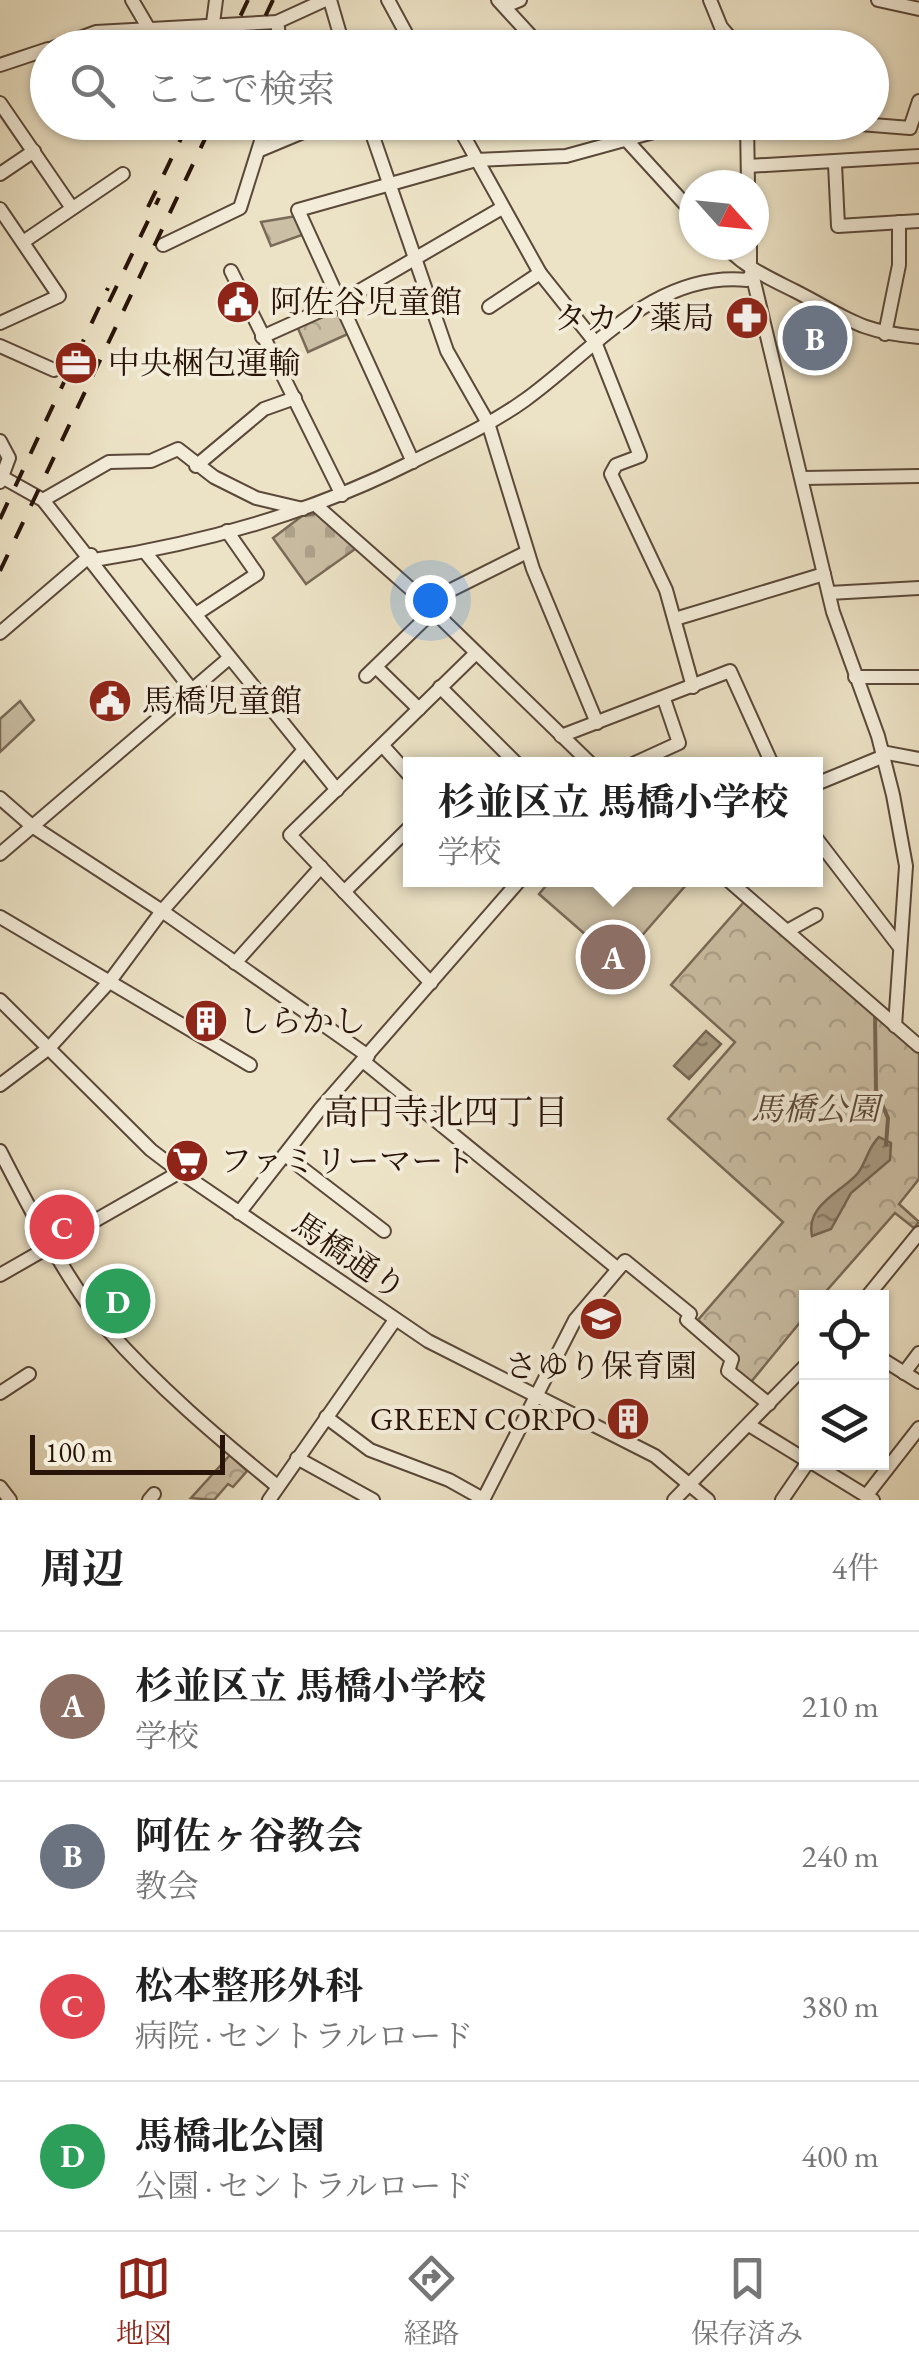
<!DOCTYPE html>
<html lang="ja">
<meta charset="utf-8">
<style>
:root{--surface:#fff;--page:#f6f6f6;--text:#222;--muted:#767676;--line:#e0e0e0;--accent:#8f2418}
body{margin:0;font-family:"EB Garamond","Noto Serif JP",serif;background:var(--page);color:var(--text)}
.controls{position:absolute;right:30px;bottom:30px;display:grid;overflow:hidden;border-radius:0px;box-shadow:0 2px 8px #0004}
.controls button{width:90px;height:90px;display:grid;place-items:center;padding:0;border:0;border-bottom:2px solid var(--line);background:var(--surface);color:var(--text);font:50px sans-serif}
.compass{position:absolute;left:679px;top:170px;width:90px;height:90px;border-radius:50%;background:var(--surface);box-shadow:0 2px 8px #0004;rotate:117deg}
.scale{position:absolute;left:30px;bottom:25px;width:195px;box-sizing:border-box;padding-left:10px;border:5px solid #29140a;border-top:0;font-size:28px;line-height:35px;white-space:nowrap;color:#29140a;-webkit-text-stroke:8px #f3ecd9;paint-order:stroke}
.you{position:absolute;left:430px;top:600px;width:35px;height:35px;margin:-25px;border:8px solid #fff;border-radius:50%;background:#1a73e8;box-shadow:0 0 0 15px #1a73e833}
.badge{display:grid;place-items:center;width:65px;height:65px;border-radius:50%;background:var(--accent);color:#fff;font-size:32px;font-weight:700}
.pin{position:absolute;translate:-50% -50%;border:5px solid #fff;box-shadow:0 2px 10px #0006}
.popup{position:absolute;left:403px;top:757px;width:420px;height:130px;box-sizing:border-box;display:grid;place-content:center;border-radius:0px;background:var(--surface);filter:drop-shadow(0 2px 8px #0005);font-size:32px;white-space:nowrap;color:var(--muted)}
.popup b{font-size:38px;color:var(--text)}
.popup::after{content:'';position:absolute;left:50%;top:100%;margin-left:-20px;border:20px solid transparent;border-top-color:var(--surface)}
.list{margin:0;padding:0;list-style:none}
h2{display:flex;justify-content:space-between;align-items:center;height:130px;margin:0;padding:0 40px;font-size:42px}
h2 small{font-size:32px;font-weight:400;color:var(--muted)}
.list li{display:grid;grid-template-columns:65px 1fr auto;gap:30px;align-items:center;box-sizing:border-box;height:150px;padding:0 40px;border-top:2px solid var(--line)}
.list b{display:block;font-size:38px;white-space:nowrap}
.list p{margin:0;font-size:32px;white-space:nowrap;color:var(--muted)}
.list em{font-size:32px;font-style:normal;color:var(--muted)}
.icon{flex:none;width:55px;height:55px;fill:none;stroke:currentColor;stroke-width:2;stroke-linecap:round;stroke-linejoin:round}
.map{position:relative;flex:none;width:919px;height:1500px;overflow:hidden}
.search{position:absolute;background:var(--surface);box-shadow:0 2px 8px #0004;left:30px;right:30px;top:30px;height:110px;display:flex;align-items:center;gap:25px;box-sizing:border-box;padding:0 35px;border-radius:55px;color:var(--muted);font-size:38px}
.sheet{height:730px;background:var(--surface)}
nav{display:flex;justify-content:space-around;align-items:center;box-sizing:border-box;height:140px;border-top:2px solid var(--line);background:var(--surface);font-size:28px;color:var(--muted)}
nav a{display:grid;justify-items:center;gap:5px}
nav .on{color:var(--accent)}
.map>svg:first-child{display:block}
.grass{fill:#cbbfa5;stroke:#7a6a58;stroke-width:2.5}
.cemetery{fill:url(#cemetery-stones);stroke:#7a6a58;stroke-width:2.5}
.park{fill:url(#park-crowns);stroke:#7a6a58;stroke-width:2.5}
.water{fill:url(#water-ripples);stroke:#766654;stroke-width:2.5}
.lines{fill:none;stroke-linecap:round;stroke-linejoin:round}
.stream{stroke:#766654;stroke-width:4}
.minor-casing{stroke:#5a4839;stroke-width:16}
.minor{stroke:#f3ecd9;stroke-width:12}
.rail{stroke:#29140a;stroke-width:4;stroke-dasharray:18 18;stroke-linecap:butt}
.labels{text-anchor:middle;dominant-baseline:central;stroke-width:8;stroke-linejoin:round;paint-order:stroke}
.poi-label{font-size:32px;fill:#29140a;stroke:#f3ecd9;text-anchor:start}
.park-label{font-size:32px;font-style:italic;fill:#5a4738;stroke:#f3ecd9}
.street-label{font-size:32px;fill:#29140a;stroke:#f3ecd9}
.neighbourhood-label{font-size:35px;fill:#29140a;stroke:#f3ecd9}
</style>
<div class="map">
<svg width="919" height="1500" viewBox="0 0 919 1500">
<defs>
<pattern id="cemetery-stones" width="16" height="16" patternUnits="userSpaceOnUse" patternTransform="scale(2.5)"><rect width="16" height="16" fill="#cbbfa5"/><path d="M2 7V4a2 2 0 0 1 4 0v3zM10 15v-3a2 2 0 0 1 4 0v3z" fill="#aea38d"/></pattern>
<pattern id="park-crowns" width="20" height="18" patternUnits="userSpaceOnUse" patternTransform="scale(2.5)"><rect width="20" height="18" fill="#cbbfa5"/><path d="M2 6a3 3 0 1 1 6 0M12 15a3 3 0 1 1 6 0" fill="none" stroke="#aea38d"/></pattern>
<pattern id="water-ripples" width="26" height="14" patternUnits="userSpaceOnUse" patternTransform="scale(2.5)"><rect width="26" height="14" fill="#aa9c85"/><path d="M2 4q2-2 4 0t4 0M15 11q2-2 4 0t4 0" fill="none" stroke="#8a7e6b"/></pattern>
</defs>
<rect width="100%" height="100%" fill="#ece2c5"/>
<filter id="stains"><feTurbulence type="fractalNoise" baseFrequency=".002" numOctaves="4"/><feColorMatrix values="0 0 0 0 .2 0 0 0 0 .09 0 0 0 0 .02 0 0 0 .5 -.17"/></filter>
<radialGradient id="worn" r=".72"><stop offset=".6" stop-color="#630" stop-opacity="0"/><stop offset="1" stop-color="#630" stop-opacity=".3"/></radialGradient>
<g class="grass">
<polygon points="20,701 34,720 0,752 0,719"/>
<polygon points="551,880 686,880 686,885 618,963 539,894"/>
</g>
<polygon class="cemetery" points="321,513 358,547 306,584 273,538 302,516"/>
<g class="park">
<polygon points="297,216 302,235 271,246 261,222"/>
<polygon points="340,308 350,333 308,352 297,326"/>
<polygon points="744,902 919,1053 919,1179 899,1204 919,1222 914,1228 895,1213 821,1297 806,1298 806,1315 751,1382 736,1370 737,1356 698,1320 783,1222 668,1119 735,1042 671,985"/>
<polygon points="124,1275 145,1300 113,1327 92,1302"/>
<polygon points="230,1455 247,1471 233,1487 228,1484 214,1500 191,1498"/>
</g>
<g class="water">
<polygon points="706,1031 721,1044 689,1079 674,1066"/>
<path d="M879,1137L891,1143L890,1160L851,1193L831,1229L812,1236C805,1205 842,1192 858,1173C867,1161 868,1147 879,1137Z"/>
</g>
<g class="lines">
<polyline class="stream" points="875,1016 876,1090 888,1118 886,1145"/>
<g class="minor-casing">
<g id="minor">
<polyline points="132,0 149,29"/>
<polyline points="330,0 344,48"/>
<polyline points="388,0 414,48"/>
<polyline points="498,0 542,48"/>
<polyline points="710,0 721,27 739,48"/>
<polyline points="878,0 919,9"/>
<polyline points="505,6 520,0"/>
<polyline points="277,22 281,48"/>
<polyline points="213,23 216,0"/>
<polyline points="53,48 96,32 277,22 325,0"/>
<polyline points="0,65 48,49"/>
<polyline points="0,103 72,208"/>
<polyline points="368,122 447,351 488,423 533,569 597,723"/>
<polyline points="456,122 540,273 595,342 640,456 616,465 611,474 666,590 693,687"/>
<polyline points="610,122 694,214"/>
<polyline points="747,122 748,185"/>
<polyline points="835,122 910,128 919,101"/>
<polyline points="260,150 327,122"/>
<polyline points="835,164 838,226 919,221"/>
<polyline points="748,166 919,156"/>
<polyline points="0,174 34,151"/>
<polyline points="0,209 59,296 0,323"/>
<polyline points="23,242 123,174"/>
<polyline points="163,245 240,208 267,122"/>
<path d="M724,245C746,268 767,277 795,291C846,317 858,332 919,337"/>
<polyline points="750,245 750,265 833,612 878,736 893,795 906,866 895,1026"/>
<polyline points="231,271 342,495"/>
<polyline points="489,307 540,273"/>
<polyline points="885,334 899,265 899,222"/>
<polyline points="262,337 342,301 502,208"/>
<polyline points="0,346 54,370"/>
<polyline points="0,441 9,458 0,482"/>
<polyline points="413,462 298,210 476,160 566,156 690,122"/>
<polyline points="196,466 264,409 295,398"/>
<polyline points="2,477 43,500 192,690"/>
<polyline points="804,478 919,476"/>
<polyline points="43,500 109,462 151,461 178,449 214,477 256,498 303,509"/>
<polyline points="318,507 413,591 591,764"/>
<polyline points="145,552 337,790"/>
<path d="M94,560C204,543 313,512 412,462C450,443 490,425 525,400C592,352 654,271 747,280L753,273"/>
<polyline points="829,593 919,588"/>
<polyline points="425,603 527,552"/>
<polyline points="196,614 257,574 227,531"/>
<polyline points="675,619 824,574"/>
<polyline points="0,633 91,555"/>
<polyline points="376,667 419,709"/>
<polyline points="366,676 433,611"/>
<polyline points="855,677 919,677"/>
<polyline points="440,687 517,764"/>
<polyline points="561,736 730,671 772,764"/>
<polyline points="383,746 410,776"/>
<polyline points="882,752 919,759"/>
<polyline points="633,764 679,743 664,699"/>
<polyline points="816,784 884,756"/>
<polyline points="0,798 32,826 162,911 368,1056"/>
<polyline points="816,838 898,945"/>
<polyline points="0,854 228,659"/>
<polyline points="728,880 919,1046"/>
<polyline points="344,892 410,827"/>
<polyline points="0,917 250,1065"/>
<polyline points="787,931 816,915"/>
<polyline points="235,963 321,867"/>
<polyline points="431,983 290,835 476,653"/>
<polyline points="0,1000 151,1150 180,1172 428,1341 655,1456 708,1500"/>
<polyline points="363,1061 618,1269"/>
<polyline points="0,1085 49,1048 110,981 162,911 303,751"/>
<path d="M0,1151C28,1205 68,1284 107,1329C158,1387 217,1437 277,1486"/>
<polyline points="285,1155 384,1231"/>
<polyline points="239,1213 321,1108 520,880"/>
<polyline points="0,1275 180,1172"/>
<polyline points="866,1298 919,1233"/>
<polyline points="882,1359 919,1382"/>
<polyline points="904,1373 919,1353"/>
<polyline points="0,1393 29,1374"/>
<polyline points="326,1417 370,1450 449,1480 483,1499"/>
<polyline points="749,1425 806,1460"/>
<polyline points="297,1458 373,1500"/>
<polyline points="811,1462 873,1500"/>
<polyline points="0,1487 10,1500"/>
<polyline points="866,1496 919,1428"/>
<polyline points="149,1500 154,1494"/>
<polyline points="269,1500 395,1320"/>
<polyline points="483,1500 575,1320 625,1261 690,1314 687,1320 732,1359 728,1371 769,1404"/>
<polyline points="674,1500 806,1365"/>
<polyline points="782,1500 808,1462"/>
</g>
</g>
<use href="#minor" class="minor"/>
<g class="rail">
<polyline points="225,48 248,0"/>
<polyline points="250,48 273,0"/>
<polyline points="148,207 189,122"/>
<polyline points="109,302 159,198"/>
<polyline points="0,519 108,288"/>
<polyline points="0,571 213,122"/>
</g>
</g>
<defs>
<g id="civic-disc" transform="scale(2.25)"><circle r="9.5" fill="#8f2418" stroke="#f3ecd9"/><path d="M-.6-6.5H3V-4.5H.6V-3L4-1V1h2V6H-6V1h2V-1L-.6-3ZM-1.2 2.5V6h2.4V2.5Z" fill="#fff"/></g>
<g id="pharmacy-disc" transform="scale(2.25)"><circle r="9.5" fill="#8f2418" stroke="#f3ecd9"/><path d="M-2-6h4v4h4v4h-4v4h-4v-4h-4v-4h4Z" fill="#fff"/></g>
<g id="office-disc" transform="scale(2.25)"><circle r="9.5" fill="#8f2418" stroke="#f3ecd9"/><path d="M-6-3h4V-5.5h4V-3h4V5H-6ZM-1-4.5V-3h2v-1.5ZM-6 0V1H6V0Z" fill="#fff"/></g>
<g id="building-disc" transform="scale(2.25)"><circle r="9.5" fill="#8f2418" stroke="#f3ecd9"/><path d="M-4-6H4V6H1V3H-1V6H-4ZM-2.5-4.3h1.7v1.8h-1.7ZM.8-4.3h1.7v1.8H.8ZM-2.5-1h1.7V.8h-1.7ZM.8-1h1.7V.8H.8Z" fill="#fff"/></g>
<g id="supermarket-disc" transform="scale(2.25)"><circle r="9.5" fill="#8f2418" stroke="#f3ecd9"/><path d="M-6-5.5h2.5l.6 2H6L4.5 2H-2.5L-4.4-4H-6ZM-1.5 3.2a1.3 1.3 0 1 0 .1 0ZM3 3.2a1.3 1.3 0 1 0 .1 0Z" fill="#fff"/></g>
<g id="school-disc" transform="scale(2.25)"><circle r="9.5" fill="#8f2418" stroke="#f3ecd9"/><path d="M0-5L7-2L0 1L-7-2ZM-4 1L0 2.5L4 1V4Q0 6-4 4Z" fill="#fff"/></g>
</defs>
<g fill-rule="evenodd">
<use href="#civic-disc" x="238" y="302"/>
<use href="#pharmacy-disc" x="747" y="318"/>
<use href="#office-disc" x="76" y="363"/>
<use href="#civic-disc" x="110" y="701"/>
<use href="#building-disc" x="206" y="1021"/>
<use href="#supermarket-disc" x="187" y="1161"/>
<use href="#school-disc" x="601" y="1319"/>
<use href="#building-disc" x="628" y="1419"/>
</g>
<g class="labels">
<g class="poi-label">
<text x="270" y="302">阿佐谷児童館</text>
<text x="714" y="318" text-anchor="end">タカノ薬局</text>
<text x="108" y="363">中央梱包運輸</text>
<text x="142" y="701">馬橋児童館</text>
<text x="238" y="1021">しらかし</text>
<text x="220" y="1161">ファミリーマート</text>
<text x="601" y="1366" text-anchor="middle">さゆり保育園</text>
<text x="596" y="1419" text-anchor="end">GREEN CORPO</text>
</g>
<g class="park-label">
<text x="815" y="1109">馬橋公園</text>
</g>
<g class="street-label">
<text transform="translate(349 1256) rotate(34)">馬橋通り</text>
</g>
<g class="neighbourhood-label">
<text x="446" y="1111">高円寺北四丁目</text>
</g>
</g>
<rect width="100%" height="100%" filter="url(#stains)"/>
<rect width="100%" height="100%" fill="url(#worn)"/>
</svg>
<div class="controls">
<button><svg class="icon" aria-label="locate" viewBox="0 0 24 24"><circle cx="12" cy="12" r="6"/><path d="M12 2v4M12 18v4M2 12h4M18 12h4"/></svg></button>
<button><svg class="icon" aria-label="layers" viewBox="0 0 24 24"><path d="M12 4l9 5-9 5-9-5zM3 14l9 5 9-5"/></svg></button>
</div>
<svg class="compass" viewBox="-18 -18 36 36"><path d="M0-13l5 13h-10z" fill="#e53935"/><path d="M0 13l5-13h-10z" fill="#767676"/></svg>
<div class="scale">100 m</div>
<div class="you"></div>
<div class="pin badge" style="left:613px;top:957px;background:#8d6e63">A</div>
<div class="popup"><b>杉並区立 馬橋小学校</b>学校</div>
<div class="pin badge" style="left:815px;top:338px;background:#6b7280">B</div>
<div class="pin badge" style="left:62px;top:1227px;background:#e0444e">C</div>
<div class="pin badge" style="left:118px;top:1301px;background:#2e9e5b">D</div>
<div class="search"><svg class="icon" aria-label="search" viewBox="0 0 24 24"><circle cx="10" cy="10" r="6"/><path d="M15 15l6 6"/></svg>ここで検索</div>
</div>
<section class="sheet">
<h2>周辺<small>4件</small></h2>
<ul class="list">
<li><span class="badge" style="background:#8d6e63">A</span><div><b>杉並区立 馬橋小学校</b><p>学校</p></div><em>210 m</em></li>
<li><span class="badge" style="background:#6b7280">B</span><div><b>阿佐ヶ谷教会</b><p>教会</p></div><em>240 m</em></li>
<li><span class="badge" style="background:#e0444e">C</span><div><b>松本整形外科</b><p>病院 · セントラルロード</p></div><em>380 m</em></li>
<li><span class="badge" style="background:#2e9e5b">D</span><div><b>馬橋北公園</b><p>公園 · セントラルロード</p></div><em>400 m</em></li>
</ul>
</section>
<nav>
<a class="on"><svg class="icon" aria-label="map" viewBox="0 0 24 24"><path d="M3 6l6-2 6 2 6-2v14l-6 2-6-2-6 2zM9 4v14M15 6v14"/></svg>地図</a>
<a><svg class="icon" aria-label="directions" viewBox="0 0 24 24"><path d="M12 3l9 9-9 9-9-9zM9 14v-3h6M13 9l2 2-2 2"/></svg>経路</a>
<a><svg class="icon" aria-label="saved" viewBox="0 0 24 24"><path d="M7 4h10v16l-5-4-5 4z"/></svg>保存済み</a>
</nav>
